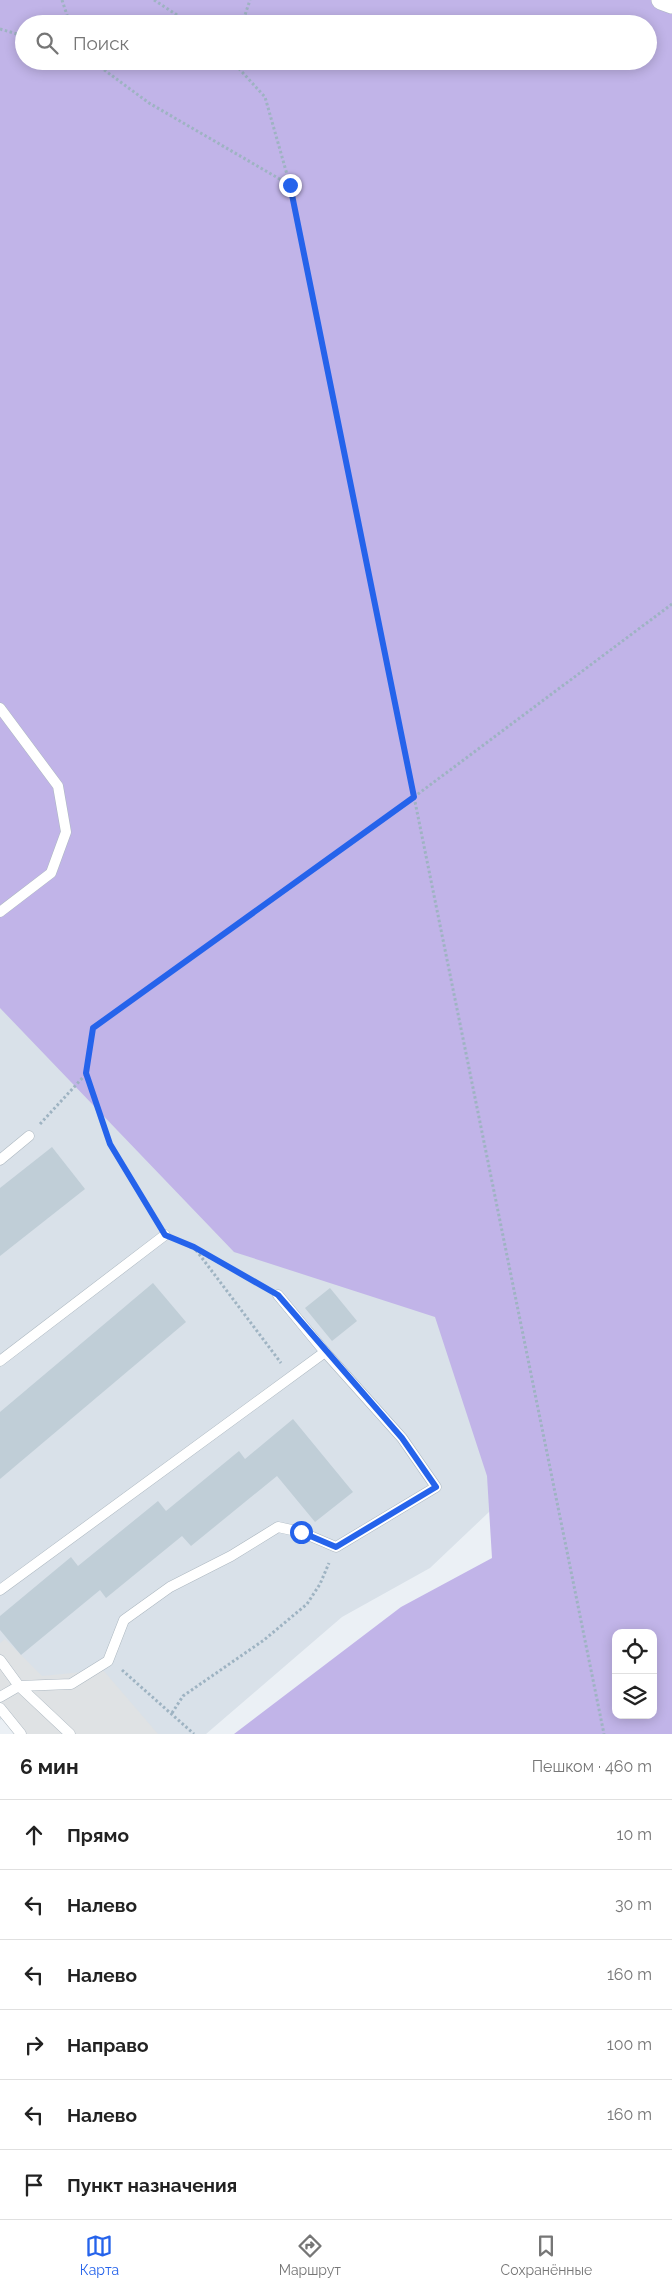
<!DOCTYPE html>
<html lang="ru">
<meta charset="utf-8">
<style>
:root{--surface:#fff;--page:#f6f6f6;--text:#222;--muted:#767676;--line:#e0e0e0;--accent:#2563eb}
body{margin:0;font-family:Raleway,sans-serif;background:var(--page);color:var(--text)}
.controls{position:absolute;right:15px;bottom:15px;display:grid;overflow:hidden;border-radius:10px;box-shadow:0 2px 12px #0003}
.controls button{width:45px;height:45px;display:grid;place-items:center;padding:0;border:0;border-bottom:1px solid var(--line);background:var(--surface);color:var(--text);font:25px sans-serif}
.stop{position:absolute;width:15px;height:15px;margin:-11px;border:4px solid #2563eb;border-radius:50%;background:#fff}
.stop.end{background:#2563eb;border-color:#fff;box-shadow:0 1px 5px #0008}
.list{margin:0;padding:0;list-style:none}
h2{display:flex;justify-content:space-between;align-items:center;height:65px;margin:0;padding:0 20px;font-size:21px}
h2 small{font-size:16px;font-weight:400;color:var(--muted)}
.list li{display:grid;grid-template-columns:32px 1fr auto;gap:15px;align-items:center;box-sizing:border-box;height:70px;padding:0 20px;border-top:1px solid var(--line)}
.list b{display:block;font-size:19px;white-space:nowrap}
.list em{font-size:16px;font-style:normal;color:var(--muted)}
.icon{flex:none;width:28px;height:28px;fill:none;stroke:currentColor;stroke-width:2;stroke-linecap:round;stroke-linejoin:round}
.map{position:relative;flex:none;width:672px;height:1734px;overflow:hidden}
.search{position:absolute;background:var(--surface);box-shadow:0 2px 12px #0003;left:15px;right:15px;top:15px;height:55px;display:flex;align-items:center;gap:12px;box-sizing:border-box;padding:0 18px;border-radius:28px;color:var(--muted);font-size:19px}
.sheet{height:485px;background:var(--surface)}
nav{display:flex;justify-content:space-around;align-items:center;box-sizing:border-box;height:70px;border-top:1px solid var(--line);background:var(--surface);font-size:14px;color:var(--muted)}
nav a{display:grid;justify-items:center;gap:2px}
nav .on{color:var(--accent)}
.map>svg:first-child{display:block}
.residential{fill:#d9e1e9}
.green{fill:#c1b4e8;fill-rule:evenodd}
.parking{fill:#dfe2e4}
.building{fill:#c0ced7}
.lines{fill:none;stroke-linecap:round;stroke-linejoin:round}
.service-casing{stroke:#adb8c1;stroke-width:11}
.minor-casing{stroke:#adb8c1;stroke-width:20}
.path{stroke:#9eb3c2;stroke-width:3;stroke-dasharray:2.5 2.5;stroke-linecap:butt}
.service{stroke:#fff;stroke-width:10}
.minor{stroke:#fff;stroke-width:19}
.route{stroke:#2563eb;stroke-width:6}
</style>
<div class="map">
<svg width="672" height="1734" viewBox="0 0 672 1734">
<rect width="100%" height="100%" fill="#ebf0f5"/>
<polygon class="residential" points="0,404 450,1254 508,1494 430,1568 342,1617 206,1734 137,1734 89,1668 0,1720"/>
<path class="green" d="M0,0H672V1734H234L401,1607L492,1558L487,1476L435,1317L234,1252L0,1008ZM24,24H648V61H24ZM616,1633H653V1715H616Z"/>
<polygon class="parking" points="5,1639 42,1676 103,1670 158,1734 14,1734 0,1716 0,1643"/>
<g class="building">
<polygon points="52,1147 85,1189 0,1256 0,1188"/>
<polygon points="153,1283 186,1322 0,1479 0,1412"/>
<polygon points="330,1288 357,1321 332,1341 305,1308"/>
<polygon points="293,1419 353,1492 315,1522 277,1476 191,1546 182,1536 106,1598 100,1590 21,1655 0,1630 0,1616 71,1557 78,1566 158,1501 166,1511 239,1451 245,1459"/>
</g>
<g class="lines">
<g class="service-casing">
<g id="service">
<polyline points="0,708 58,786 66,832 51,873 0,912"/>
<polyline points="0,1160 29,1136"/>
<polyline points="278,1295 325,1352"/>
<polyline points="0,1361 165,1235"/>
<polyline points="0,1590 325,1352 402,1438 436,1487 336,1547 301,1532 278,1527 231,1556 170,1587 124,1620 108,1661 71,1684 19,1686"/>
<polyline points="0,1660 19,1686 0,1697"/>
<polyline points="19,1686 70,1734"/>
<polyline points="0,1708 21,1734"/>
</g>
</g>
<g class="minor-casing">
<polyline id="minor" points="661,0 672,4"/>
</g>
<g class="path">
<polyline points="62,0 70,24"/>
<polyline points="154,0 191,24"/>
<polyline points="242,24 250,0"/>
<polyline points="0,29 24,36"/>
<polyline points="92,61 149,103 290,185"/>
<polyline points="232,61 265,97 290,185 604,1734"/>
<polyline points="87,1074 110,1143 157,1221"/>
<polyline points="40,1124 87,1073 93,1028 414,797 672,604"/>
<polyline points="181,1242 263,1286"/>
<polyline points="196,1250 281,1363"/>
<polyline points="122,1670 194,1734"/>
<polyline points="172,1713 183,1696 264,1640 307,1604 320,1584 329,1563"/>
</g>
<use href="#service" class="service"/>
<use href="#minor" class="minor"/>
</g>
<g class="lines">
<polyline class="route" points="290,185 414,797 93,1028 86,1073 110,1144 165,1235 194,1247 278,1295 402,1438 436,1487 336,1547 301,1532"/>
</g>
</svg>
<div class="controls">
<button><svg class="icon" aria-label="locate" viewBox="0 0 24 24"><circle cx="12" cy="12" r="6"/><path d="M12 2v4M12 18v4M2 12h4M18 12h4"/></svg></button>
<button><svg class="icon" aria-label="layers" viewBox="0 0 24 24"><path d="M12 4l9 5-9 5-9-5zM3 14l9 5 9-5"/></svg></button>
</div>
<div class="stop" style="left:301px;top:1532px"></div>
<div class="stop end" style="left:290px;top:185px"></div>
<div class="search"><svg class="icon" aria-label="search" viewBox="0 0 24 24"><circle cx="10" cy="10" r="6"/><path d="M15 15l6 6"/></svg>Поиск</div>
</div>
<section class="sheet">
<h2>6 мин<small>Пешком · 460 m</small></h2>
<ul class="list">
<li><svg class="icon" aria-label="ahead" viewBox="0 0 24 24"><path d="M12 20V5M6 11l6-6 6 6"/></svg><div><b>Прямо</b></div><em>10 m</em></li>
<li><svg class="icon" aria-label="left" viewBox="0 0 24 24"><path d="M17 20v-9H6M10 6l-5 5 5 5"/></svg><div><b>Налево</b></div><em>30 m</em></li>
<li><svg class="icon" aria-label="left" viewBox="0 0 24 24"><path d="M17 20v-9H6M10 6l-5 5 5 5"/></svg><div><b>Налево</b></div><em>160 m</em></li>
<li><svg class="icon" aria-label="right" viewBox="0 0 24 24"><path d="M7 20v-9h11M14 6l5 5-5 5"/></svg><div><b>Направо</b></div><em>100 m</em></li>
<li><svg class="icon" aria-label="left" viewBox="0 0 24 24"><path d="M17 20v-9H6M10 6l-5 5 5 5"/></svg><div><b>Налево</b></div><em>160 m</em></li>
<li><svg class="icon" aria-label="arrive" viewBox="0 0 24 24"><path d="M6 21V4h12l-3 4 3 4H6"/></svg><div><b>Пункт назначения</b></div></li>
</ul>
</section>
<nav>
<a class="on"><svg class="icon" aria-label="map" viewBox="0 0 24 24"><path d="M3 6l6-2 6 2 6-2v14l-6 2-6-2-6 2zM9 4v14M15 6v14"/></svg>Карта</a>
<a><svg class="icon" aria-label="directions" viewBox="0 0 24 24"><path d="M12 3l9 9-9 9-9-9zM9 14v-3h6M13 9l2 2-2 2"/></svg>Маршрут</a>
<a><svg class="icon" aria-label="saved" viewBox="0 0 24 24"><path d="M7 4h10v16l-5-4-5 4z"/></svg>Сохранённые</a>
</nav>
